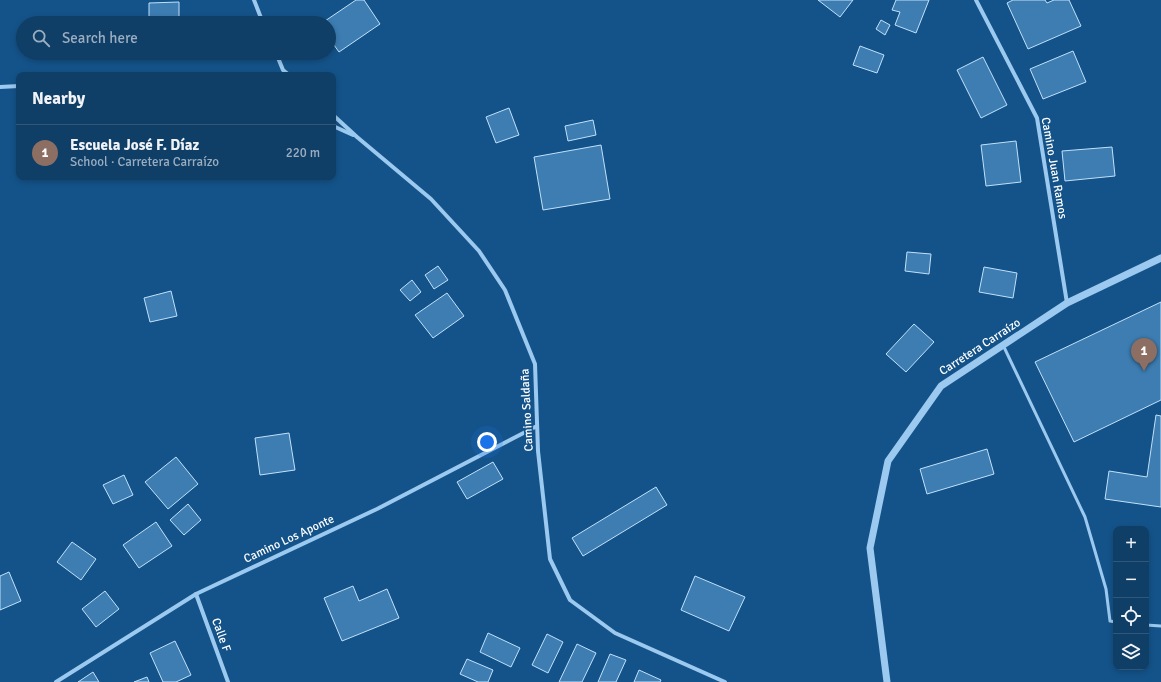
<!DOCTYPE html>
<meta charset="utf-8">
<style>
:root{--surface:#0f3e67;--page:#18456d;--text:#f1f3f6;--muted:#9baec0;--line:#2f577b;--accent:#95b2f1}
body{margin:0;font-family:Signika,sans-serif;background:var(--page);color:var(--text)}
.controls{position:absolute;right:12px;bottom:12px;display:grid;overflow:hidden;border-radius:8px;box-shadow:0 2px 6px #0003}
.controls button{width:36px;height:36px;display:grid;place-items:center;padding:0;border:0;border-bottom:1px solid var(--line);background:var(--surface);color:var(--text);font:20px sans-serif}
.you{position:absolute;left:487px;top:442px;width:14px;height:14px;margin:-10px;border:3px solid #fff;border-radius:50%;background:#1a73e8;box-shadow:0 0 0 6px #1a73e833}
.badge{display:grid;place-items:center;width:26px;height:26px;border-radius:50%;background:var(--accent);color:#fff;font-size:13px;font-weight:700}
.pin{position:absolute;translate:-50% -33px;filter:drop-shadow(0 1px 2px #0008)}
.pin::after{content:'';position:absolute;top:21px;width:14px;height:12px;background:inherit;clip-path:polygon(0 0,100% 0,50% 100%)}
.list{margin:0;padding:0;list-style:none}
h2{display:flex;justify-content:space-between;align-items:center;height:52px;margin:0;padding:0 16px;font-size:17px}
h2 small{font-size:13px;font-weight:400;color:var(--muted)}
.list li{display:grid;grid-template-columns:26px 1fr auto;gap:12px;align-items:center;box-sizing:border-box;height:56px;padding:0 16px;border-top:1px solid var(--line)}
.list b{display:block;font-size:15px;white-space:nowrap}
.list p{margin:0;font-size:13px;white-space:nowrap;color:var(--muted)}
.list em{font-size:13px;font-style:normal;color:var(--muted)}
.icon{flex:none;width:22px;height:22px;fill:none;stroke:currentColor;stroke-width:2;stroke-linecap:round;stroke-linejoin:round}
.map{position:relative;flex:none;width:1161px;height:682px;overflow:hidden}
.search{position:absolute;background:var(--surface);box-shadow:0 2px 6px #0003;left:16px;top:16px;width:320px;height:44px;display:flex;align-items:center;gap:10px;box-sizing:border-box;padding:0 14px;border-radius:22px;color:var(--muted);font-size:15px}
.panel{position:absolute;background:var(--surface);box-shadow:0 2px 6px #0003;left:16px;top:72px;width:320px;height:108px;border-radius:8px}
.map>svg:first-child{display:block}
.building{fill:#3d7db2;stroke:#c1e1fb}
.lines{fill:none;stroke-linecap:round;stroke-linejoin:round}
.service{stroke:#9bc9ef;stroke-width:3}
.minor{stroke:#9bc9ef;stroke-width:4}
.tertiary{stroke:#9bc9ef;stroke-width:7}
.labels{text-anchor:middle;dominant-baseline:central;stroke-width:3.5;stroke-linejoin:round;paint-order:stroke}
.street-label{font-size:12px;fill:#fff;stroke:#145389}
</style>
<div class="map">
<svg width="1161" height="682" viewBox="0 0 1161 682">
<rect width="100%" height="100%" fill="#145389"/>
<g class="building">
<polygon points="356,0 364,0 380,24 339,52 329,38 329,23 322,23"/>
<polygon points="818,0 853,0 840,17"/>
<polygon points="896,0 929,0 916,33 895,25 900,12 892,10"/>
<polygon points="1013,0 1045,0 1047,3 1054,0 1069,0 1081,26 1028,49 1007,3"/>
<polygon points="179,2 179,23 149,23 149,3"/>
<polygon points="881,20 890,25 885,35 876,29"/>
<polygon points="860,46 884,55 877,73 853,65"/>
<polygon points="1073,51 1086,82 1043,99 1030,69"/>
<polygon points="983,57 1007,105 981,118 957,70"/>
<polygon points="509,108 519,135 496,143 486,117"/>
<polygon points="593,120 596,135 568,141 565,126"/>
<polygon points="1016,141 1021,182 986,186 981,145"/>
<polygon points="601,145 610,199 543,210 534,157"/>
<polygon points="1112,147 1115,176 1065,181 1062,151"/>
<polygon points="907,252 931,254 929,274 905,271"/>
<polygon points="438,266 448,280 434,289 425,275"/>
<polygon points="984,267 1017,273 1013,298 979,292"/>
<polygon points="412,280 421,292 410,301 400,290"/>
<polygon points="171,291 177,316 150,322 144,298"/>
<polygon points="447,293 464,316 433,338 415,315"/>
<polygon points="1161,302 1161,400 1074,442 1035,362"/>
<polygon points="914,324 934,342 906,372 886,354"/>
<polygon points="1156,415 1161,416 1161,507 1105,499 1109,471 1147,477"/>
<polygon points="289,433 295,470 260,475 255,438"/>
<polygon points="987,449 994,474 927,494 920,469"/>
<polygon points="176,457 198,484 168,509 145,482"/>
<polygon points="493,462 503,479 467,499 457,482"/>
<polygon points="124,475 133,495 113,504 103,485"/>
<polygon points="656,487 667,505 583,556 572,538"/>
<polygon points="188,504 201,520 184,535 170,520"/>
<polygon points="156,522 172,546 139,568 123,545"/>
<polygon points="72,542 96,559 81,580 57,562"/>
<polygon points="9,572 21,601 0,610 0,576"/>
<polygon points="695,576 745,597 729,631 681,610"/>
<polygon points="353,586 359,601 387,589 399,618 342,641 324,598"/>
<polygon points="105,591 119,609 96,627 82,609"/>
<polygon points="488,633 520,648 511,667 480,652"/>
<polygon points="547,634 563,642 548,673 532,665"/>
<polygon points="175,641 191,675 176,682 163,682 150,653"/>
<polygon points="577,644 596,653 582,682 559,682"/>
<polygon points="610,654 626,660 616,682 598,682"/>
<polygon points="467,659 493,670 488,682 478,682 460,674"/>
<polygon points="639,670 661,680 660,682 634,682"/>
<polygon points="93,672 99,682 78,682"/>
<polygon points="147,677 149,682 134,682"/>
</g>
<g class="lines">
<g class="service">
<polyline points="1003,345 1085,517 1106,589 1110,621 1116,622"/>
<polyline points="1146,625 1161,626"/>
</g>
<g class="minor">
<polyline points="254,0 263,23"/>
<polyline points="976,0 1037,118 1067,303"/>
<polyline points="276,53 283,70 289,75"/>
<polyline points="0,87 19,86"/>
<polyline points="333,115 357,137 431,199 479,251 505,290 535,364 538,451 550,559 570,600 615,633 725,682"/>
<polyline points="333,126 353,135"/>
<polyline points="196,594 228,682"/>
<polyline points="56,682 196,594 377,509 537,426"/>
</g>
<polyline class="tertiary" points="887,682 870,548 888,461 941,386 1067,303 1161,258"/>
</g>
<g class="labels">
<g class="street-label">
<text transform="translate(1054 168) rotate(80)">Camino Juan Ramos</text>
<text transform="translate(980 347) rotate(-33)">Carretera Carraízo</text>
<text transform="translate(527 410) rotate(-93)">Camino Saldaña</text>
<text transform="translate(289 539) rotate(-25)">Camino Los Aponte</text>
<text transform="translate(221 635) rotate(70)">Calle F</text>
</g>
</g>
</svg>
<div class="controls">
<button>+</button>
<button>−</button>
<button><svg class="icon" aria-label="locate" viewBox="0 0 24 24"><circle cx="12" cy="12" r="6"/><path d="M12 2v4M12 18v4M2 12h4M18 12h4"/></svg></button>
<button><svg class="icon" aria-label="layers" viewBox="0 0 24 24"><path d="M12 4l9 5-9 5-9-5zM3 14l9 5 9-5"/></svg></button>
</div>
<div class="you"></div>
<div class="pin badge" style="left:1144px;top:371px;background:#8d6e63">1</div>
<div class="search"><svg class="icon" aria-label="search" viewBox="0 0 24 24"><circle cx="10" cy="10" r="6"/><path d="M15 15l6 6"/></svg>Search here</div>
<section class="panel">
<h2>Nearby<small></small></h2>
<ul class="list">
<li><span class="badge" style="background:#8d6e63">1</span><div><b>Escuela José F. Díaz</b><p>School · Carretera Carraízo</p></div><em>220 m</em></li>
</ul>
</section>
</div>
